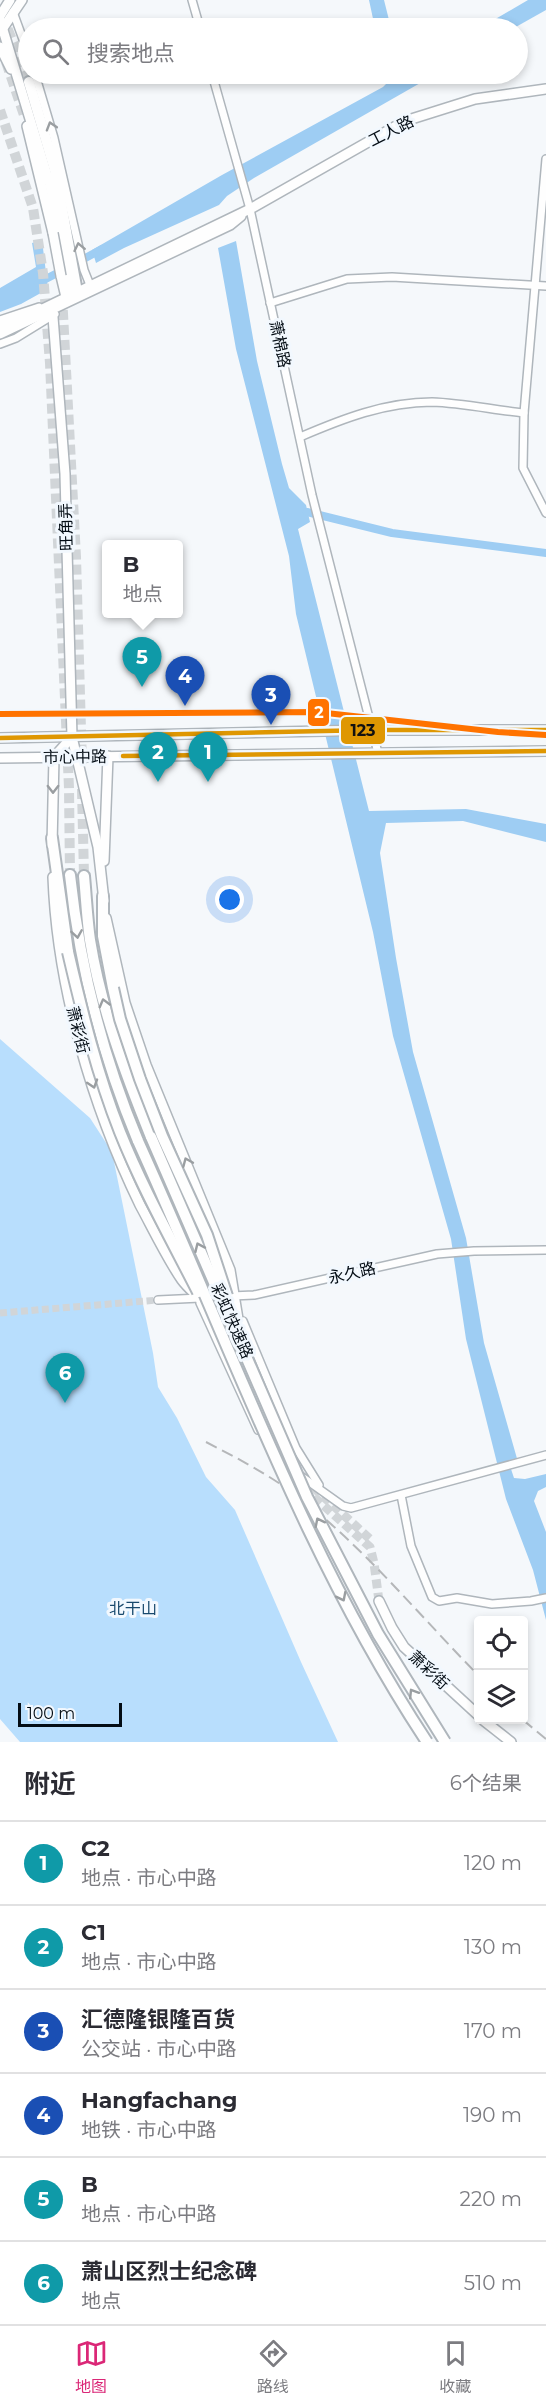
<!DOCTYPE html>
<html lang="zh">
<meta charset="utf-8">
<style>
:root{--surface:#fff;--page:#f7f7f7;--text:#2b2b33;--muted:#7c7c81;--line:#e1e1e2;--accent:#db2777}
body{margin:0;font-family:Montserrat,"Noto Sans SC",sans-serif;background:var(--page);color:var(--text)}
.controls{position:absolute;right:18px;bottom:18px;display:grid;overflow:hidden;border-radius:6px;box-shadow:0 3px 9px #0003}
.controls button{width:54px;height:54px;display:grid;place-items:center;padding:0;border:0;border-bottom:2px solid var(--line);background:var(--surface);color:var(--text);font:30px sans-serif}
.scale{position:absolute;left:18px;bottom:15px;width:104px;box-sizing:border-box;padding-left:6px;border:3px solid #040d15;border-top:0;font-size:16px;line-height:21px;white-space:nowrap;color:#040d15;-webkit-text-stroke:4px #f2f8fe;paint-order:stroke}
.you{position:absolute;left:230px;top:900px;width:21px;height:21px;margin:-15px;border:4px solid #fff;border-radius:50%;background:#1a73e8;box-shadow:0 0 0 9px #1a73e833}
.badge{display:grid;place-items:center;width:39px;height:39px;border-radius:50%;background:var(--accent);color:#fff;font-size:20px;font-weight:700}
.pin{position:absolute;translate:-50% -50px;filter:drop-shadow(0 2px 3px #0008)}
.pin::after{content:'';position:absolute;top:32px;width:21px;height:18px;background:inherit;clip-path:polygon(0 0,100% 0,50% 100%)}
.popup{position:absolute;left:102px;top:540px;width:81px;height:78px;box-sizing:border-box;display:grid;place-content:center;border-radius:6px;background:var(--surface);filter:drop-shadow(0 2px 4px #0005);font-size:20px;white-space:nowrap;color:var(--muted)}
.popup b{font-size:22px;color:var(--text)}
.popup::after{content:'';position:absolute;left:50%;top:100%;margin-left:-12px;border:12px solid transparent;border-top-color:var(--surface)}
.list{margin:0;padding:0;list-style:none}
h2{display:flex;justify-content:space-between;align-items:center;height:78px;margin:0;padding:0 24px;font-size:26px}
h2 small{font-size:20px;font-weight:400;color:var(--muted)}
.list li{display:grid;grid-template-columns:39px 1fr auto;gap:18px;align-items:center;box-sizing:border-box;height:84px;padding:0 24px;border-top:2px solid var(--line)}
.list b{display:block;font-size:22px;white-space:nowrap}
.list p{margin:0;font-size:20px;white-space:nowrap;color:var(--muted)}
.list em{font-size:20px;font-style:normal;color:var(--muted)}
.icon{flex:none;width:33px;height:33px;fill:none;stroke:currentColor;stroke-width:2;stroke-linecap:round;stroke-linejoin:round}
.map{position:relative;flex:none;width:546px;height:1742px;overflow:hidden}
.search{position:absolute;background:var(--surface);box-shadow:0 3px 9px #0003;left:18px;right:18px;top:18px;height:66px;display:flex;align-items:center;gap:15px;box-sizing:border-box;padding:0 21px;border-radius:33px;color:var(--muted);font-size:22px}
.sheet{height:582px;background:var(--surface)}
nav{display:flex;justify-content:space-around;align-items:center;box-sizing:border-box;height:84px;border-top:2px solid var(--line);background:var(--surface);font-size:16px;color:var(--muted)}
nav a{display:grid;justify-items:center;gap:3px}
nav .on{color:var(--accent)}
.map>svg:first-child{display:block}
.forest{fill:#b8defd}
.water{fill:#9ecdf3}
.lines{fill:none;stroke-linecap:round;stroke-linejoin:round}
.canal{stroke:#9ecdf3;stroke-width:8}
.minor-tunnel{stroke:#d1d5d8;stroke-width:7;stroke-dasharray:7 3.5;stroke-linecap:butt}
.major-tunnel{stroke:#d1d5d8;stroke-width:9;stroke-dasharray:9 4.5;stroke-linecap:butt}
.highway-tunnel{stroke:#d1d5d8;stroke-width:10;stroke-dasharray:10 5;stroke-linecap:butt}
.minor-casing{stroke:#afb6bc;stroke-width:10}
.major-casing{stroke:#afb6bc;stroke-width:12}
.highway-casing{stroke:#afb6bc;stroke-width:14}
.minor{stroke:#fefefe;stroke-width:7}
.major{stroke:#fefefe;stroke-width:9}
.highway{stroke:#fefefe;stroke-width:10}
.rail{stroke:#b5b7b9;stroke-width:2;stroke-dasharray:12 6;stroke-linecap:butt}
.major-bridge-casing{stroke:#afb6bc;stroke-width:12;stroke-linecap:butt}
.highway-bridge-casing{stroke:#afb6bc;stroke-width:14;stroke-linecap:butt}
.major-bridge{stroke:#fefefe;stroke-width:9}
.highway-bridge{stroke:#fefefe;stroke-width:10}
.bus-1-casing{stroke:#f2f8fe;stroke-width:9}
.bus-1{stroke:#df9702;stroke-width:4.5}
.metro-1-casing{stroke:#f2f8fe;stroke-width:10}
.metro-1{stroke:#ff7300;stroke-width:6}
.oneway{stroke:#9a9ea1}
.labels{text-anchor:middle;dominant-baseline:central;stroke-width:6;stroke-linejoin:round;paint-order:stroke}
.street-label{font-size:16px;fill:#040d15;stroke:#f2f8fe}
.park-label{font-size:16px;fill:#18496d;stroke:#f2f8fe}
.line-badge{stroke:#f2f8fe;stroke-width:2}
.badge-label{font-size:16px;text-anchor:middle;font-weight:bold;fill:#fff}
.pale-badge-label{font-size:16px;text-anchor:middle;font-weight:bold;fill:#111}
</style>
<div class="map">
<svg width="546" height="1742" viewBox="0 0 546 1742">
<rect width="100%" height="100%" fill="#f5f8fb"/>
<polygon class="forest" points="0,1039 90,1118 112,1152 153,1353 158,1387 177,1418 206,1477 235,1510 301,1662 338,1742 20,1742 0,1719"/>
<g class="water">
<polygon points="369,0 384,0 391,28 375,28"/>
<polygon points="528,0 546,0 546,10 514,28 480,28"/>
<polygon points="386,74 436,74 254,178 227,196 219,205 124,248 96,263 92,250 222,175 383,87 387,83"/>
<polygon points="42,240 48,289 21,304 0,312 0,288 36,267 32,243"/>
<polygon points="236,241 257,361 282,464 289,488 306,505 310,522 298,529 369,811 466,809 546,824 546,842 463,821 386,823 380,853 396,958 413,1052 466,1238 484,1343 518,1462 511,1469 514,1478 525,1479 546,1474 546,1487 538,1491 534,1501 546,1532 546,1620 533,1570 506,1499 466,1339 451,1239 393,1036 373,932 296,614 289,556 236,349 218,248"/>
</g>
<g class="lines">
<g class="canal">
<polyline points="78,262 102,249"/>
<polyline points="38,283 65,269"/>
<polyline points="307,512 392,533 546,553"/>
</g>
<polyline class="minor-tunnel" points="0,1313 158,1300"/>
<g class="major-tunnel">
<polyline points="313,1487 371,1540"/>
<polyline points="304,1488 370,1547 374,1563 379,1601"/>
</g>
<g class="highway-tunnel">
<polyline points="2,15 29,82"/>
<polyline points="6,62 24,115"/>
<polyline points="0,110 33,208 43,273 50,363 69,788 70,875"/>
<polyline points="62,295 76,557 82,764"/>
<polyline points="82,789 84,876"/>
</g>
<g class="minor-casing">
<g id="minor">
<polyline points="192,0 200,28"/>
<polyline points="13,12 28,53"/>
<polyline points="35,74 54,138 84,270 90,285"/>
<polyline points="212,74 250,209 312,495 378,753"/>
<polyline points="546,159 524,413 523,468 546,513"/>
<polyline points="270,303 347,279 392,277 546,286"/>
<polyline points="0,320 39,307"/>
<polyline points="0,344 16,338 55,314"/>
<path d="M300,437C342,419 385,402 432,402C463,403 494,410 524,413"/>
<polyline points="232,1296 254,1295 437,1254 474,1251 546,1250"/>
<polyline points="158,1300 221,1297"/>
<polyline points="200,1303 258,1430"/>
<polyline points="243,1321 296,1448 319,1485"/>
<polyline points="277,1459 343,1506 351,1508 546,1455"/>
<polyline points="401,1495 411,1546 432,1597 439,1601 457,1598 492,1604 531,1601 546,1598"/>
</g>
</g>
<g class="major-casing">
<g id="major">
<polyline points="0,16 10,0"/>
<polyline points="0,20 50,185 72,294"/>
<polyline points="1,31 22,0"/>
<polyline points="0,47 11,69"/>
<polyline points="27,126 53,233"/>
<polyline points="61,276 66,297"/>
<polyline points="53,317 65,474 72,737 98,847 104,901"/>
<polyline points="0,327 28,316 250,209 405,121 475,99 546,89"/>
<polyline points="0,334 230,225 241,216"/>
<polyline points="0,738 371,730 546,730"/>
<polyline points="0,758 546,751"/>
<polyline points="52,845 54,757 72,737"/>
<polyline points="104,861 108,756"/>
<path d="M53,877C57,987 92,1106 140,1205C152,1227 168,1260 182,1280C190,1291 203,1299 209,1311"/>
<polyline points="106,918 125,1003 146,1065 230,1270 238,1319 249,1350"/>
<polyline points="379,1601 392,1628 404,1647 478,1715"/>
<polyline points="483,1720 511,1742"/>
</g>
</g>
<g class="highway-casing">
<g id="highway">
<polyline points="29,82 55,170 77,292"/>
<polyline points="52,838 68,952"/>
<path d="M70,875C80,968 102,1055 138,1141"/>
<path d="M84,876C86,897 87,919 90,940C101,1008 125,1073 151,1137"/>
<polyline points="103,896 103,936 113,988"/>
</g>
</g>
<use href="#minor" class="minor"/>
<use href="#major" class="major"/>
<use href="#highway" class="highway"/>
<g class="rail">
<path d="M206,1442C243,1461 279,1480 311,1507C372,1557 423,1619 478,1675"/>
<polyline points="523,1720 546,1739"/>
</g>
<g class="major-bridge-casing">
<polyline id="major-bridge" points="53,233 61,276"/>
</g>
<g class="highway-bridge-casing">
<g id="highway-bridge">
<path d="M68,952C82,1012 97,1074 120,1132C142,1187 171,1239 198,1292"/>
<polyline points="113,988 120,1019 140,1079 162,1136 207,1235 227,1296"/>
<polyline points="151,1137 307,1497 378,1634 445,1742"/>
<path d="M138,1141C230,1344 304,1556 427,1742"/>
</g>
</g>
<use href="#major-bridge" class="major-bridge"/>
<use href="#highway-bridge" class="highway-bridge"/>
<g class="bus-1-casing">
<g id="bus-1">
<polyline points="0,738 371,730 546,730"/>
<polyline points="123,756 546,751"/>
</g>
</g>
<use href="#bus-1" class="bus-1"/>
<g class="metro-1-casing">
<polyline id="metro-1" points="0,714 317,712 498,732 546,735"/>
</g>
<use href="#metro-1" class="metro-1"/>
</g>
<defs><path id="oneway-chevron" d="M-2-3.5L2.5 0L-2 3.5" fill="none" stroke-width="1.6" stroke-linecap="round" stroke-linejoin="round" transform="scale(1.5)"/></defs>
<g class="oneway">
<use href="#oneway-chevron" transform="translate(51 126) rotate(-107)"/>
<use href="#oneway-chevron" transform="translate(79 247) rotate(-102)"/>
<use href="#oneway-chevron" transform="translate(53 789) rotate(90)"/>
<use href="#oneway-chevron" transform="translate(77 934) rotate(81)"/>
<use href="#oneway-chevron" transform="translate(104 1003) rotate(-105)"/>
<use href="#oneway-chevron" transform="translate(93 1084) rotate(72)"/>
<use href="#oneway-chevron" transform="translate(187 1162) rotate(-113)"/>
<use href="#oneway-chevron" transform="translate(199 1247) rotate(-114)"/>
<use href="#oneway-chevron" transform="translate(319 1522) rotate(-117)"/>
<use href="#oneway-chevron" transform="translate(342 1597) rotate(63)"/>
<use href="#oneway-chevron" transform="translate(413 1693) rotate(-122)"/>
</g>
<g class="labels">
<g class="street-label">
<text transform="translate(391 131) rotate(-27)">工人路</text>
<text transform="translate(280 344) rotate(78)">萧棉路</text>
<text transform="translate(66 527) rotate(-92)">旺角弄</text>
<text transform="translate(75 757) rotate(-1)">市心中路</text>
<text transform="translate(78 1030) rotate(76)">萧彩街</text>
<text transform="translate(352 1273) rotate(-13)">永久路</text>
<text transform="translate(232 1321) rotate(66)">彩虹快速路</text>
<text transform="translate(429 1670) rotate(43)">萧彩街</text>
</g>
<g class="park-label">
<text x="133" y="1608">北干山</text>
</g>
</g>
<g class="line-badge">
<rect x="307" y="698" width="23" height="29" rx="6" fill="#ff7300"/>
<rect x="340" y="716" width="46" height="29" rx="6" fill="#df9702"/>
</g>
<g class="badge-label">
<text x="319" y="718">2</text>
</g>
<g class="pale-badge-label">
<text x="363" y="736">123</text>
</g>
</svg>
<div class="controls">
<button><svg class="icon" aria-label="locate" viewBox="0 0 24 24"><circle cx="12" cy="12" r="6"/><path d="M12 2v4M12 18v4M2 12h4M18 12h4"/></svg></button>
<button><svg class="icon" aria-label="layers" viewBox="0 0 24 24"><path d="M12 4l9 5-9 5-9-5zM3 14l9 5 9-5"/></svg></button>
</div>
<div class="scale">100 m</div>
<div class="you"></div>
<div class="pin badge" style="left:208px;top:782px;background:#0f9aa8">1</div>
<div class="pin badge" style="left:158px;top:782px;background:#0f9aa8">2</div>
<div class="pin badge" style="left:271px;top:725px;background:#1a4fb4">3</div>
<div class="pin badge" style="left:185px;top:706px;background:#1a4fb4">4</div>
<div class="pin badge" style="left:142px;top:687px;background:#0f9aa8">5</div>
<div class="popup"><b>B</b>地点</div>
<div class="pin badge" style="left:65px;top:1403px;background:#0f9aa8">6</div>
<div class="search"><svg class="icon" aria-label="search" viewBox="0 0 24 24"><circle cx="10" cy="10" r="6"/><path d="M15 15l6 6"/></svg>搜索地点</div>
</div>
<section class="sheet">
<h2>附近<small>6个结果</small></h2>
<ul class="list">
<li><span class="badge" style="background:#0f9aa8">1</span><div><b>C2</b><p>地点 · 市心中路</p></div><em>120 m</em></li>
<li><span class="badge" style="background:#0f9aa8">2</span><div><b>C1</b><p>地点 · 市心中路</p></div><em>130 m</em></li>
<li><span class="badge" style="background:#1a4fb4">3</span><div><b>汇德隆银隆百货</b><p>公交站 · 市心中路</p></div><em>170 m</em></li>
<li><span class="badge" style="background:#1a4fb4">4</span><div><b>Hangfachang</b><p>地铁 · 市心中路</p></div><em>190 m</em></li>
<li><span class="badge" style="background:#0f9aa8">5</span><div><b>B</b><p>地点 · 市心中路</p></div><em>220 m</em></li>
<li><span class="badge" style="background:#0f9aa8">6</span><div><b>萧山区烈士纪念碑</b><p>地点</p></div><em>510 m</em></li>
</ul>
</section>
<nav>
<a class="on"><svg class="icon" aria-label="map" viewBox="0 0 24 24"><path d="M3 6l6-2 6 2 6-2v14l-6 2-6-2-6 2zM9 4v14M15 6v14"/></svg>地图</a>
<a><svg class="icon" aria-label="directions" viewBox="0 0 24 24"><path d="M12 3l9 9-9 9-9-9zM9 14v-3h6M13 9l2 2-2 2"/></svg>路线</a>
<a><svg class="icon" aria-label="saved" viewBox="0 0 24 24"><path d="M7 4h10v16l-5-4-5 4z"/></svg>收藏</a>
</nav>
